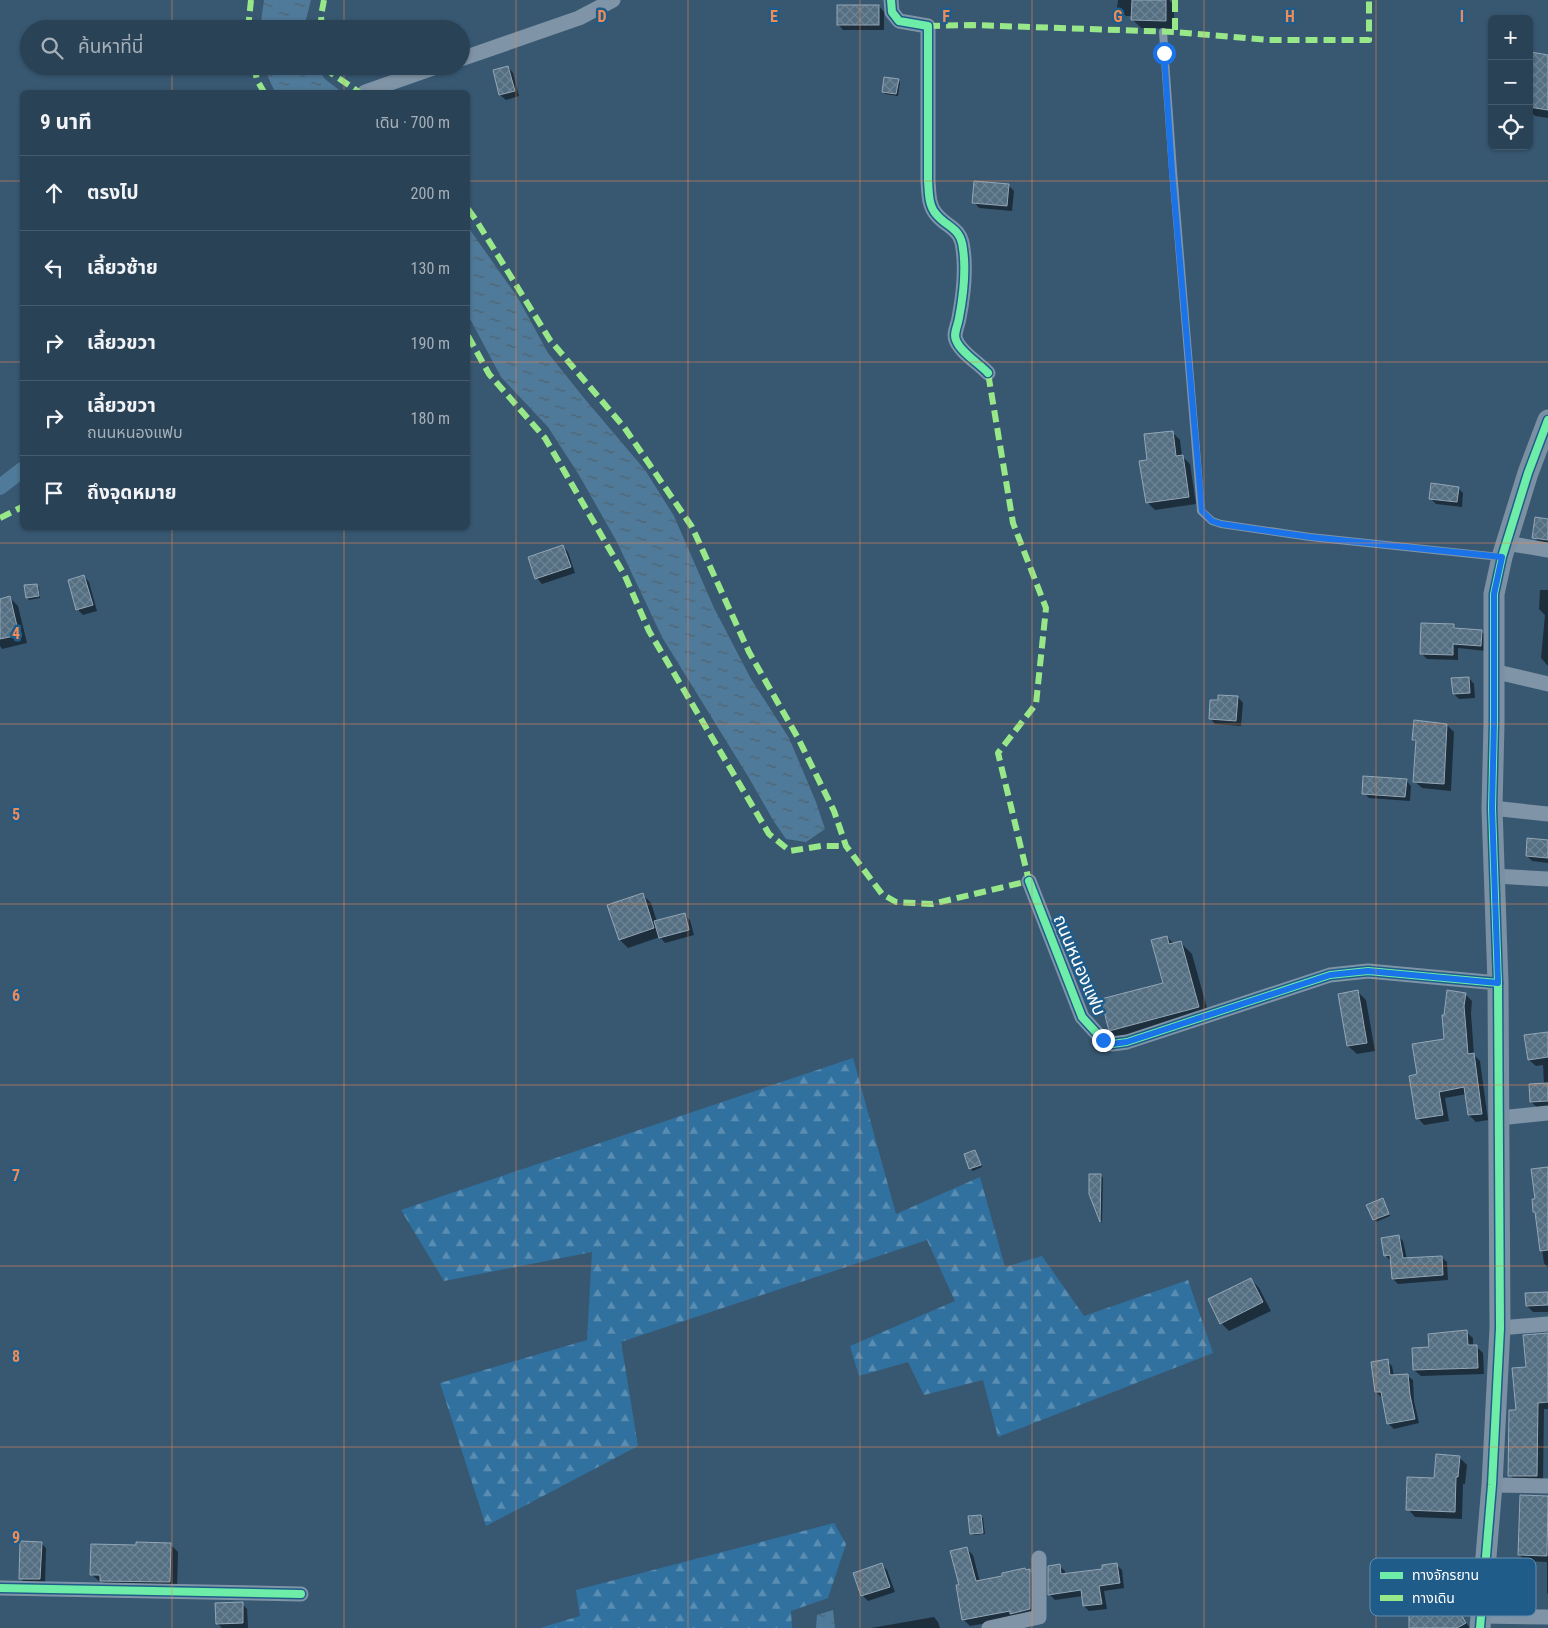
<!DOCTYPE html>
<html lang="th">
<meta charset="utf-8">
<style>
:root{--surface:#2a4256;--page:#32495c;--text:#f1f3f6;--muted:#a5b0b9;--line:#465b6c}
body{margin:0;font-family:"Roboto Condensed","Noto Sans Thai",sans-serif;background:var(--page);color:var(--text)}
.controls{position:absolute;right:15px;top:15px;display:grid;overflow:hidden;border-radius:8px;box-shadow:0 1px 4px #0004}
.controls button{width:45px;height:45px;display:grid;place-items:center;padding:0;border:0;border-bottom:1px solid var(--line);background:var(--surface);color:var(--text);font:25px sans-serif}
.stop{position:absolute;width:15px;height:15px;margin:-11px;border:4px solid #1a73e8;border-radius:50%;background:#fff}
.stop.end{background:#1a73e8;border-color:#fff;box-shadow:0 1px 5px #0008}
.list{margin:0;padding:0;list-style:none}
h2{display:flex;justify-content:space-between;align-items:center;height:65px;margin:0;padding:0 20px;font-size:21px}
h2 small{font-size:16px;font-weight:400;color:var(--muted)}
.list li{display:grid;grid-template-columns:32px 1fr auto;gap:15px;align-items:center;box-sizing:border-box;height:75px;padding:0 20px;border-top:1px solid var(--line)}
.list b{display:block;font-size:19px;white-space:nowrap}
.list p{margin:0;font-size:16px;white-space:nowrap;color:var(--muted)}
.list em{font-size:16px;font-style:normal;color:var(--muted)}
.icon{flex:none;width:28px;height:28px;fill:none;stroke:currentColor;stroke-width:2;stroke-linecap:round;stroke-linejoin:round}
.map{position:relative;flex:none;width:1548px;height:1628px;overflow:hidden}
.search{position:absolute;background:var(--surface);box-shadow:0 1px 4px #0004;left:20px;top:20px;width:450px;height:55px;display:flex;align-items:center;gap:12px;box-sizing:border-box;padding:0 18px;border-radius:28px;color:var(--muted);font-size:19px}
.panel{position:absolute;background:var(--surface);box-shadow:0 1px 4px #0004;left:20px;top:90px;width:450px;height:440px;border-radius:8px}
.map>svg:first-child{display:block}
.forest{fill:url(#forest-firs)}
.water{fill:url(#water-ripples)}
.shadow{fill:#0007}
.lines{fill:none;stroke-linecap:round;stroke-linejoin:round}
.canal{stroke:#507a99;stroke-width:16}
.building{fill:url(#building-cross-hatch);stroke:#93a6b5}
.lane{stroke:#7f94a6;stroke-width:8}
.street{stroke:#7f94a6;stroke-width:15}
.secondary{stroke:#7b91a3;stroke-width:21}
.quiet{stroke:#98e88a;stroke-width:6;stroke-dasharray:12 6;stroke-linecap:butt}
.cycleway-casing{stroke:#1f5c8a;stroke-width:11}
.cycleway{stroke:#6deda7;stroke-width:8}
.route{stroke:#1a73e8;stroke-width:6}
.grid{fill:none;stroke:#ef8b55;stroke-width:1;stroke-opacity:0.55}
.labels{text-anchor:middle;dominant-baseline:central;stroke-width:5;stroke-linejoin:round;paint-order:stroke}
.street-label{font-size:18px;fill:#fff;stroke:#1f5c8a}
.key{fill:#1f5c8a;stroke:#628dad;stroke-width:1}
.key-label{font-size:14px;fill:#fff}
.grid-label{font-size:16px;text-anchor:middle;font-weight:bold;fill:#ef8b55;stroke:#1f5c8a;stroke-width:5;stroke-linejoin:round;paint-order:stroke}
</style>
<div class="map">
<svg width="1548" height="1628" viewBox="0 0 1548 1628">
<defs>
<pattern id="forest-firs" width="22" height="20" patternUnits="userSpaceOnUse" patternTransform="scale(1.25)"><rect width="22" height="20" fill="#31719f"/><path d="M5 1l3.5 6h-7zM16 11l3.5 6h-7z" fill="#5a8db2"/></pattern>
<pattern id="water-ripples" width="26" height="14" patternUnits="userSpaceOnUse" patternTransform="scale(1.25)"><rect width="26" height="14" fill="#507a99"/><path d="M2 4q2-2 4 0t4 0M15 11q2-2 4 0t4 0" fill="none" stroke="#4e6372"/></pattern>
<pattern id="building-cross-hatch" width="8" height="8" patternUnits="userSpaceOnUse" patternTransform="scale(1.25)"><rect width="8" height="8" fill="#546e82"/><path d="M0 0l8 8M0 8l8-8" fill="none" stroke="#6e8495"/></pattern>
</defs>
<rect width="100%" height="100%" fill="#385872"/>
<g class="forest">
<polygon points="853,1058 896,1214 980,1177 1005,1267 1042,1256 1084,1316 1188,1280 1213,1353 998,1437 983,1380 924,1395 908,1362 859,1376 850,1346 955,1301 927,1240 621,1342 638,1446 486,1526 440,1383 587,1340 592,1252 444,1281 401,1210"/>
<polygon points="834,1523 846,1544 828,1598 791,1611 792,1628 540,1628 580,1616 576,1590"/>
</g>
<g class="water">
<polygon points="264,0 311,0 305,23 306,29 260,29"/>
<polygon points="263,66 315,66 326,80 342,92 275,92"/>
<polygon points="468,227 518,298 548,353 584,398 645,470 674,516 714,608 751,679 789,738 816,802 825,829 806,842 786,839 773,820 749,778 662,637 617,542 579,475 548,427 501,377 468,315"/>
<polygon points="833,1610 835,1628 816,1628 817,1615"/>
</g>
<g class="shadow">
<polygon points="1118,0 1169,0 1174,5 1174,29 1141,28 1133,20 1133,16 1126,16 1117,8"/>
<polygon points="879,6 884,12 884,30 843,30 838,24"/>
<polygon points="1548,56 1548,118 1535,116 1529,110 1529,73"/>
<polygon points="508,67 513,73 519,96 506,100 500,95"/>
<polygon points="898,80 900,82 898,96 885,94 883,92"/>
<polygon points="1008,185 1014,191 1012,211 979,208 974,202"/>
<polygon points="1172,432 1180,440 1182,456 1190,464 1196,504 1155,510 1147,502 1149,461"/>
<polygon points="1458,488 1463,493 1462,507 1436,504 1430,498"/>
<polygon points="1548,520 1548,547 1542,546 1534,537"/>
<polygon points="563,546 568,552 575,573 542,584 537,578"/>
<polygon points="84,576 89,582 97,611 83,615 77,609"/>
<polygon points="36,585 39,587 40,598 29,600 27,597"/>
<polygon points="1540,590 1548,590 1548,666 1541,658 1545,615 1539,609"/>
<polygon points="10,598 18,606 27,643 2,649 0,646 0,600"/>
<polygon points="1453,625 1458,630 1481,631 1486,636 1486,651 1458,648 1458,660 1427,659 1421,653"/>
<polygon points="1469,678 1474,684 1475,698 1459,699 1454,694"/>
<polygon points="1238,697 1243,703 1241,726 1215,724 1210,718"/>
<polygon points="1447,725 1454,732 1451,791 1422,788 1414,781 1417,743 1413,739"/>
<polygon points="1406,780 1411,786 1410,801 1369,798 1364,793"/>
<polygon points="1548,841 1548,863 1532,861 1527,856"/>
<polygon points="643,895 651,903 657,922 684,914 690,920 694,935 665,943 660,937 628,948 620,940"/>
<polygon points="1167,937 1174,944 1181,943 1192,954 1210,1019 1122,1042 1110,1030 1164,984"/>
<polygon points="1358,992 1366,1000 1375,1051 1357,1054 1348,1046 1340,995"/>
<polygon points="1465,994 1472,1001 1471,1013 1474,1055 1480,1061 1488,1120 1476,1122 1469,1115 1467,1094 1445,1098 1449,1121 1424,1125 1418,1118 1418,1076 1445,1040"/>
<polygon points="1548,1033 1548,1108 1538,1108 1531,1102 1544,1085 1543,1065 1536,1066 1529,1060"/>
<polygon points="975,1151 982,1167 973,1171 970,1168"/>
<polygon points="1548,1168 1548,1268 1544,1263 1537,1214 1534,1212 1536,1200"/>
<polygon points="1101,1175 1103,1178 1102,1223 1090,1194"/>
<polygon points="1382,1199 1390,1216 1376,1222 1374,1219"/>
<polygon points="1398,1236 1403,1241 1407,1259 1441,1257 1447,1262 1448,1280 1398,1284 1393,1279 1391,1261 1385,1255"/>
<polygon points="1251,1279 1259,1288 1271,1311 1229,1331 1221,1323"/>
<polygon points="1548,1293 1548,1312 1533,1312 1527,1306"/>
<polygon points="1466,1332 1473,1338 1473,1346 1476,1346 1483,1353 1484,1374 1421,1376 1414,1370"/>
<polygon points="1548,1334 1548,1409 1544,1409 1543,1482 1516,1482 1510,1475 1518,1412 1527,1368"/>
<polygon points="1387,1361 1392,1366 1394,1376 1408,1376 1413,1380 1414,1401 1419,1423 1394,1429 1389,1424 1383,1397 1381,1397 1376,1392"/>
<polygon points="1459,1457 1467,1465 1465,1484 1463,1484 1462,1519 1415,1517 1408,1509"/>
<polygon points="1522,1496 1548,1498 1548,1594 1547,1593 1547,1562 1526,1561 1519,1555"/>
<polygon points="981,1516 983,1518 985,1534 974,1535 971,1533"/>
<polygon points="41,1543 46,1548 45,1584 26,1584 21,1579"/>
<polygon points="170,1544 178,1552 177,1589 108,1587 103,1582 99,1581 91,1574 138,1547"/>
<polygon points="967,1549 973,1555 980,1582 1029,1571 1036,1577 1036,1616 1016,1618 970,1626 964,1620 957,1586 960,1586"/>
<polygon points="882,1565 887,1570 895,1592 868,1601 862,1595"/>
<polygon points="1117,1565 1122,1570 1124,1588 1104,1591 1107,1609 1089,1611 1084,1606 1083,1596 1055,1600 1050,1595 1059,1566 1065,1571 1065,1575 1104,1570"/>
<polygon points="242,1604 247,1609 248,1628 222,1628 217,1623"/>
<polygon points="1458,1611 1470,1628 1410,1628 1453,1614"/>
<polygon points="934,1617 938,1622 940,1628 871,1628"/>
</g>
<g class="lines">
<polyline class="canal" points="0,487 22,470"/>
</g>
<g class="building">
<polygon points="1132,0 1166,0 1166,21 1131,20"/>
<rect x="837" y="5" width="42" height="20"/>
<polygon points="1531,52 1548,55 1548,110 1529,107 1529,64"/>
<polygon points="508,66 515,91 499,95 493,70"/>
<polygon points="884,77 899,79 896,94 882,92"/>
<polygon points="974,181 1009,184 1007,206 972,203"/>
<polygon points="1173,431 1176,456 1183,455 1189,497 1146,503 1139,461 1147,460 1144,434"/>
<polygon points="1431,483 1459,487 1457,502 1429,499"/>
<polygon points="1535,517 1548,519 1548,540 1532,538"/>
<polygon points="563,545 571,567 535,579 528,557"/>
<polygon points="84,575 93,605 76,610 68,580"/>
<polygon points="37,584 39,596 26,598 24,585"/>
<polygon points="10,596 19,635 0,639 0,599"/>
<polygon points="1421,623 1454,624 1454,628 1482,630 1481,646 1453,644 1453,655 1420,654"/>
<polygon points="1469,677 1470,693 1453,694 1451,678"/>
<polygon points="1218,695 1238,696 1236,721 1209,719 1210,700 1218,700"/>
<polygon points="1414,720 1447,724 1444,784 1413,782 1416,740 1412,740"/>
<polygon points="1363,776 1407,779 1405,797 1362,794"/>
<polygon points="1527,838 1548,840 1548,858 1526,856"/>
<polygon points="643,893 654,928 619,940 607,905"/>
<polygon points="685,913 689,930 659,938 654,921"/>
<polygon points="1167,936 1169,944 1181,941 1199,1007 1109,1031 1101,999 1163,983 1151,940"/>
<polygon points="1358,990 1367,1043 1347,1046 1338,994"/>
<polygon points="1447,990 1466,993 1464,1006 1468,1054 1474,1053 1482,1114 1468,1115 1464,1087 1439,1092 1443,1115 1416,1119 1409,1076 1417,1074 1412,1044 1444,1039 1442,1015 1444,1015"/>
<polygon points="1548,1032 1548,1057 1528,1060 1524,1035"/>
<polygon points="1548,1083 1548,1101 1530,1102 1529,1084"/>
<polygon points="975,1150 981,1165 969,1169 964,1154"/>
<polygon points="1548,1167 1548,1250 1540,1251 1535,1212 1533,1212 1532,1199 1535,1199 1531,1169"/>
<polygon points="1089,1174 1101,1174 1100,1222 1089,1194"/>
<polygon points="1383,1198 1389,1214 1373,1220 1366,1205"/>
<polygon points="1399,1235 1403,1258 1442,1256 1443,1275 1392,1279 1390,1255 1384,1256 1381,1238"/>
<polygon points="1251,1278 1263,1302 1220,1324 1208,1299"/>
<polygon points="1548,1292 1548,1305 1526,1306 1525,1293"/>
<polygon points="1467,1330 1468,1345 1477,1345 1478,1368 1413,1370 1412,1348 1429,1347 1428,1334"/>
<polygon points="1548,1333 1548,1402 1538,1403 1537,1476 1508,1476 1509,1410 1516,1410 1512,1368 1526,1367 1523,1335"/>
<polygon points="1388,1359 1390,1375 1408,1374 1410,1395 1415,1419 1387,1424 1381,1392 1375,1392 1371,1362"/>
<polygon points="1436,1454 1460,1456 1458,1477 1456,1477 1455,1512 1406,1510 1407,1477 1434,1478"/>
<polygon points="1520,1495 1548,1496 1547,1556 1518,1555"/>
<polygon points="981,1515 983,1533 970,1534 968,1516"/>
<polygon points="20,1541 42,1542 40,1579 19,1579"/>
<polygon points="136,1542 171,1543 170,1582 100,1581 100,1575 90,1575 91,1544 136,1545"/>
<polygon points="967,1547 976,1581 1002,1576 1002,1573 1025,1568 1026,1570 1030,1569 1030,1609 1010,1614 1010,1611 962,1620 956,1585 959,1585 950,1551"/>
<polygon points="882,1563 890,1587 861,1596 853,1573"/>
<polygon points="1117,1563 1120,1583 1099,1586 1102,1604 1083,1606 1081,1590 1048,1595 1048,1566 1060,1564 1061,1574 1102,1569 1102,1565"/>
<polygon points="243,1602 243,1623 216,1624 215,1603"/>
<polygon points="1458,1609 1466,1623 1457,1628 1409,1628 1409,1613 1452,1613"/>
</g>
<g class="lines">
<polyline class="lane" points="1163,32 1173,171 1201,511 1212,521 1221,524 1310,537 1500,557"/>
<g class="street">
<path d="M891,0L892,12L899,21L928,26V181C929,191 928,205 936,214C947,228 961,227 963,249C966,269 963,297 959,318C958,325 953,334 956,340C960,352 980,364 988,373"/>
<polyline points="461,59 579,18 613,0"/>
<polyline points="365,92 439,66"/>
<polyline points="1506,543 1548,550"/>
<polyline points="1493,671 1548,684"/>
<polyline points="1492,808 1548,814"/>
<polyline points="1494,876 1548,879"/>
<polyline points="1029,881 1082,1017 1103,1040 1112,1044 1127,1042 1330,975 1368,971 1498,983"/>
<polyline points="1499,1118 1548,1113"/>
<polyline points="1500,1328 1548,1324"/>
<polyline points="1492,1485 1548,1486"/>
<polyline points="0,1588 301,1594"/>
<polyline points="1481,1616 1548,1617"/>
<polyline points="989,1628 1039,1617 1039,1558"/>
</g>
<polyline class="secondary" points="1480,1628 1492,1485 1500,1328 1498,983 1492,808 1494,723 1494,594 1502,557 1528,473 1548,420"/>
<g class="quiet">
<polyline points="1175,0 1175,32"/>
<polyline points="928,26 972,25 1175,32 1269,40 1369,40 1369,0"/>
<polyline points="248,29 251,0"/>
<polyline points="322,29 321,16 324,0"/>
<polyline points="254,66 257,80 264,92"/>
<polyline points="328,66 328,71 359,92"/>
<polyline points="468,209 476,220 550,340 624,427 692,527 749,652 798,738 834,811 846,846 882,894 896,902 932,904 1029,881 998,753 1036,704 1046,608 1013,523 988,373"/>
<polyline points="468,336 489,374 545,438 625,576 649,631 769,834 790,851 821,846 846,846"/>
<polyline points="0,518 22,507"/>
</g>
<g class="cycleway-casing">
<g id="cycleway">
<path d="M891,0L892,12L899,21L928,26V181C929,191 928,205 936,214C947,228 961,227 963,249C966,269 963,297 959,318C958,325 953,334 956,340C960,352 980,364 988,373"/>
<polyline points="1029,881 1082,1017 1103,1040 1112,1044 1127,1042 1330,975 1368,971 1498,983"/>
<polyline points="0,1588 301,1594"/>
<polyline points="1480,1628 1492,1485 1500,1328 1498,983 1492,808 1494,723 1494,594 1502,557 1528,473 1548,420"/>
</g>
</g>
<use href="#cycleway" class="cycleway"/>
</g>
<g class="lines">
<polyline class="route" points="1103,1040 1112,1044 1127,1042 1330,975 1368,971 1498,983 1492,808 1494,723 1494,594 1502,557 1310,537 1221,524 1212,521 1202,511 1172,171 1164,53"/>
</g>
<path class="grid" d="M172,0V29M344,0V29M516,0V1628M688,0V1628M860,0V1628M1032,0V1628M1204,0V1628M1376,0V1628M172,66V92M344,66V92M0,181H22M468,181H1548M0,362H22M468,362H1548M172,528V1628M344,528V1628M0,543H1548M0,724H1548M0,904H1548M0,1085H1548M0,1266H1548M0,1447H1548"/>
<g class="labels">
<g class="street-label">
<text transform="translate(1080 965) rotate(67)">ถนนหนองแฟบ</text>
</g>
</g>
<rect x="1370" y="1558" width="166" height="58" rx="8" class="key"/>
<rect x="1380" y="1572" width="23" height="7" fill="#6deda7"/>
<rect x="1380" y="1595" width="23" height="6" fill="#98e88a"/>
<g class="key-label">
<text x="1412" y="1580">ทางจักรยาน</text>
<text x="1412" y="1603">ทางเดิน</text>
</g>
<g class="grid-label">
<text x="602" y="22">D</text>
<text x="774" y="22">E</text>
<text x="946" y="22">F</text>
<text x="1118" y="22">G</text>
<text x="1290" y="22">H</text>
<text x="1462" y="22">I</text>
<text x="16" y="639">4</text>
<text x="16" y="820">5</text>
<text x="16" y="1001">6</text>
<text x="16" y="1181">7</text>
<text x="16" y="1362">8</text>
<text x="16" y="1543">9</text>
</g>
</svg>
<div class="controls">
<button>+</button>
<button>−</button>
<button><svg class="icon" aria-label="locate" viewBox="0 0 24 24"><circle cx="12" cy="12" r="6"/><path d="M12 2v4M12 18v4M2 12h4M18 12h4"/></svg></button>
</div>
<div class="stop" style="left:1164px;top:53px"></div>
<div class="stop end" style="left:1103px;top:1040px"></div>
<div class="search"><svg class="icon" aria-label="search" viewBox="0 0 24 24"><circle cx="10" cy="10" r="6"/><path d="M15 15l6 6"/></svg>ค้นหาที่นี่</div>
<section class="panel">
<h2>9 นาที<small>เดิน · 700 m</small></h2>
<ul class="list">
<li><svg class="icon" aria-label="ahead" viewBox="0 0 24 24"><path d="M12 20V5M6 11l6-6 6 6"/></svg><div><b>ตรงไป</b></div><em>200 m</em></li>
<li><svg class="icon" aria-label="left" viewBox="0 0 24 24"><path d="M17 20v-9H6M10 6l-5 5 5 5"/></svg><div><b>เลี้ยวซ้าย</b></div><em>130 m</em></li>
<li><svg class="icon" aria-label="right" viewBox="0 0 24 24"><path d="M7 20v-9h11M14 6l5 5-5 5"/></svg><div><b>เลี้ยวขวา</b></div><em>190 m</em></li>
<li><svg class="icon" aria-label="right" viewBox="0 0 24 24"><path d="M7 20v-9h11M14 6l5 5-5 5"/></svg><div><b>เลี้ยวขวา</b><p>ถนนหนองแฟบ</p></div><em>180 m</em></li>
<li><svg class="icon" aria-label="arrive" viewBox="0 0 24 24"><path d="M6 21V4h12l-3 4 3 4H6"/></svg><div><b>ถึงจุดหมาย</b></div></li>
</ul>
</section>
</div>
